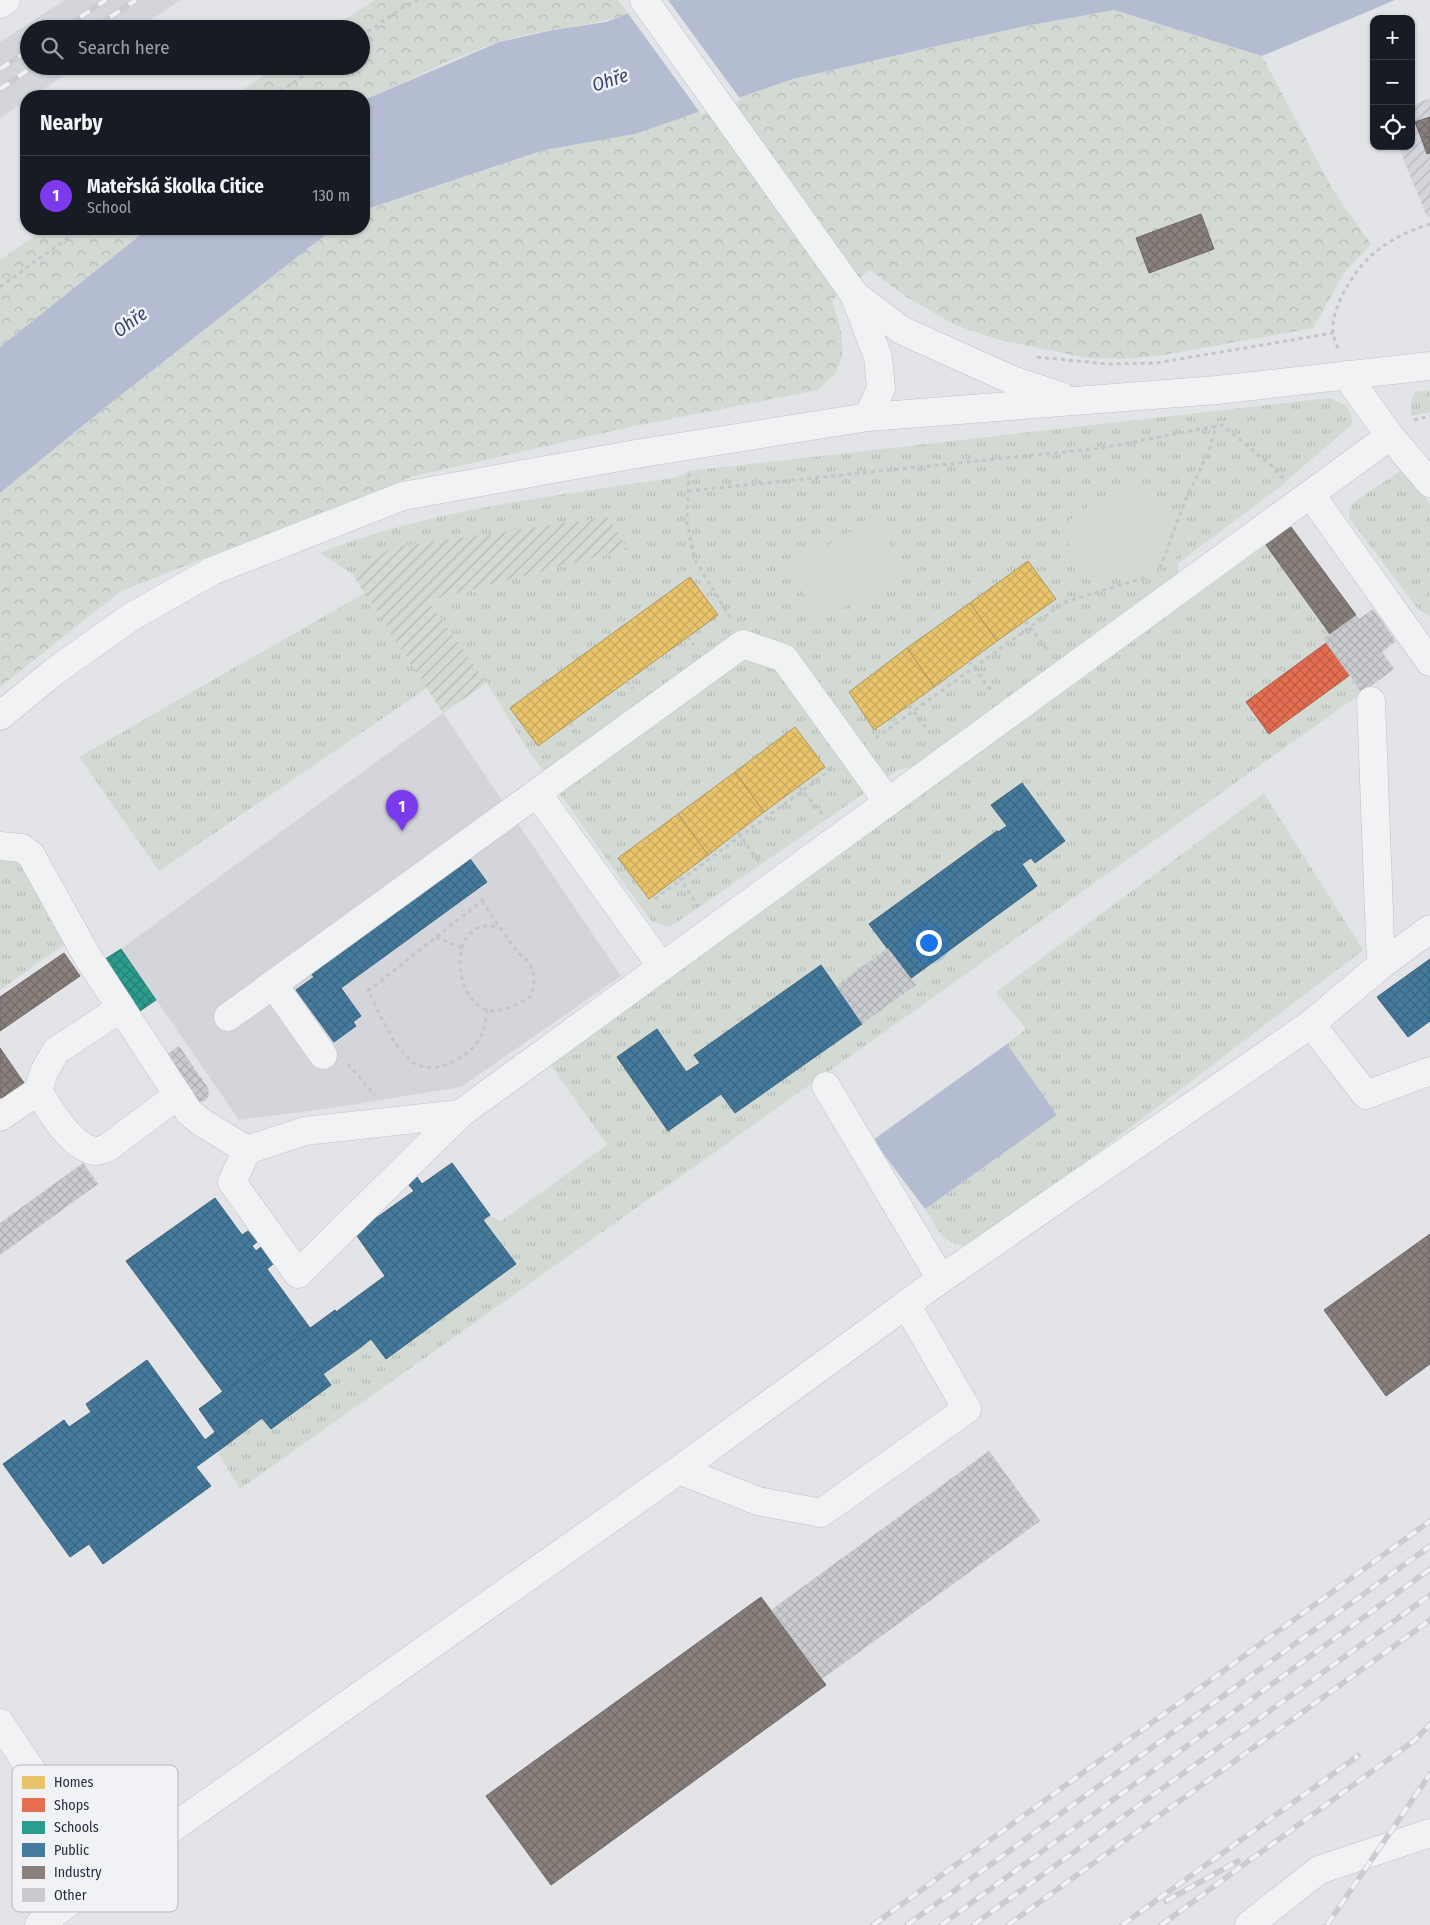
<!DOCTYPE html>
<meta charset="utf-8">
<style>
:root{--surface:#171b24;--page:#242831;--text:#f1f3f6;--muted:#9ea1a6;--line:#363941;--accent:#7c3aed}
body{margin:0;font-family:"Fira Sans Condensed",sans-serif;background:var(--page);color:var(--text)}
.controls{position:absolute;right:15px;top:15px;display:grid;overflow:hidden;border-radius:10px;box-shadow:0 1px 4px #0004}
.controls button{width:45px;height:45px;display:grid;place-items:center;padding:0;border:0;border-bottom:1px solid var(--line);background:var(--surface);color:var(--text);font:25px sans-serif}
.you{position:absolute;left:928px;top:942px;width:18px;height:18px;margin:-12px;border:4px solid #fff;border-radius:50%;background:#1a73e8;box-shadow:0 0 0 8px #1a73e833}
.badge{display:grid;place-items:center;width:32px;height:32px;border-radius:50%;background:var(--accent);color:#fff;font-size:16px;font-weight:700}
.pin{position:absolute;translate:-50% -41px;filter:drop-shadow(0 1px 2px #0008)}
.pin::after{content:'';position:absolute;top:26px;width:18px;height:15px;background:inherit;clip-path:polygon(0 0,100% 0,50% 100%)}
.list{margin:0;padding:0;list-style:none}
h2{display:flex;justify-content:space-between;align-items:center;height:65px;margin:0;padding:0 20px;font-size:21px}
h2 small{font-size:16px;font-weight:400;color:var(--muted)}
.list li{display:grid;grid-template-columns:32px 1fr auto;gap:15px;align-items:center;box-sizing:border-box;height:80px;padding:0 20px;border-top:1px solid var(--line)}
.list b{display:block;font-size:19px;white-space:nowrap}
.list p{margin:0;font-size:16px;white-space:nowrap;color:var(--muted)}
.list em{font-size:16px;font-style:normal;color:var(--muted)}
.icon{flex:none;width:28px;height:28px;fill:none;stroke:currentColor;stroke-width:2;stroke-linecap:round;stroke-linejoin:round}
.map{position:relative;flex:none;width:1430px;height:1925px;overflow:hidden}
.search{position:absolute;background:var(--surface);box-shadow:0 1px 4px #0004;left:20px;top:20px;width:350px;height:55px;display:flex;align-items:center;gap:12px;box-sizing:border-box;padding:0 18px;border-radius:28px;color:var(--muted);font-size:19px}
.panel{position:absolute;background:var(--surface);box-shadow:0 1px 4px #0004;left:20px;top:90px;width:350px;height:145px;border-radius:20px}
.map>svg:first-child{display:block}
.built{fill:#d3d5db}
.industrial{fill:url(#industrial-furrows)}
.grass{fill:url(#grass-tufts);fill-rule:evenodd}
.forest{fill:url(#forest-crowns)}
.park{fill:#d2dad3}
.garden{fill:url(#garden-furrows)}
.water{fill:#b3bcd1}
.pier{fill:#e3e4e7}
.homes{fill:url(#homes-cross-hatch);stroke:#b0975d}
.shops{fill:url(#shops-cross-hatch);stroke:#ae5c4c}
.schools{fill:url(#schools-cross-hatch);stroke:#2a7c77}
.public{fill:url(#public-cross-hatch);stroke:#3d6481}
.industry{fill:url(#industry-cross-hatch);stroke:#6d686a}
.building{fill:url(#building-cross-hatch)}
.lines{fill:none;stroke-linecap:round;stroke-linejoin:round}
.minor-casing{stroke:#c0c1c4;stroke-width:29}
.path{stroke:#c4c5ca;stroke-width:3;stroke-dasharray:4 4;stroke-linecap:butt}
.minor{stroke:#f1f2f4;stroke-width:28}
.rail-casing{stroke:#cbccce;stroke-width:5.5}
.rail{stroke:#f0f2f6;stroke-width:4;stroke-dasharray:11;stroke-linecap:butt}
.labels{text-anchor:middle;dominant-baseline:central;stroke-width:5;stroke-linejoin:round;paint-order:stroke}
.water-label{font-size:19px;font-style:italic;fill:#374771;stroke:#f0f2f6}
.key{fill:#f0f2f6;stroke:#b5b7bf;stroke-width:1}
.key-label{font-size:14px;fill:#2a2e3f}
</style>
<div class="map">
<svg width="1430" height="1925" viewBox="0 0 1430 1925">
<defs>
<pattern id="industrial-furrows" width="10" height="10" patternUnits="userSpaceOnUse" patternTransform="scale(1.25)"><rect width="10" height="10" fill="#d3d5db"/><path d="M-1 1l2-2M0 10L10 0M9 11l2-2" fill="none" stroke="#b5b7bd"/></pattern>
<pattern id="grass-tufts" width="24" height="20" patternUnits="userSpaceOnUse" patternTransform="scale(1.25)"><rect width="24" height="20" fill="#d2dad3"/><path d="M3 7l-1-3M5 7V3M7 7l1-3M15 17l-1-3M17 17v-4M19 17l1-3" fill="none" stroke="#b4bbb6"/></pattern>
<pattern id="forest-crowns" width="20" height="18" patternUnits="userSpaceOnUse" patternTransform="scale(1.25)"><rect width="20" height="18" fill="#d2dad3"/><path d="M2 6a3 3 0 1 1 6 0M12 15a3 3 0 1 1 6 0" fill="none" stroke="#b4bbb6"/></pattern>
<pattern id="garden-furrows" width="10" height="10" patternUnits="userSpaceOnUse" patternTransform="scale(1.25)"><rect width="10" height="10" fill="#d2dad3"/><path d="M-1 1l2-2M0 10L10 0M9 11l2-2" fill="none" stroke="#b4bbb6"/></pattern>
<pattern id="homes-cross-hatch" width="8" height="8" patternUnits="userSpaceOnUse" patternTransform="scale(1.25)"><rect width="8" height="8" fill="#e9c46a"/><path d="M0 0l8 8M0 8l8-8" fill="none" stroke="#c8a95d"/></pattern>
<pattern id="shops-cross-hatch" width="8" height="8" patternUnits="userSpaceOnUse" patternTransform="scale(1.25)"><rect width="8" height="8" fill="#e76f51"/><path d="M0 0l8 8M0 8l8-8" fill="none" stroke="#bb5c45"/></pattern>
<pattern id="schools-cross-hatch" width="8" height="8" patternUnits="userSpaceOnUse" patternTransform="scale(1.25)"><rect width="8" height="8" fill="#2a9d8f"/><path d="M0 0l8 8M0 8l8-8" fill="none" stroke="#248076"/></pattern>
<pattern id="public-cross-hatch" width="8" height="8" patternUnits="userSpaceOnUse" patternTransform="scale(1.25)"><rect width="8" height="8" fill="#457b9d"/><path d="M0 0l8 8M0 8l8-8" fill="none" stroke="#3a6581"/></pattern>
<pattern id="industry-cross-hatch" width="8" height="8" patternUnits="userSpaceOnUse" patternTransform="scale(1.25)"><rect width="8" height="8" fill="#8a817c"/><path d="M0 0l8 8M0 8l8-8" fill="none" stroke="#716a67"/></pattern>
<pattern id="building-cross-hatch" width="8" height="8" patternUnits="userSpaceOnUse" patternTransform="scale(1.25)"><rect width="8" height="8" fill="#cacbcf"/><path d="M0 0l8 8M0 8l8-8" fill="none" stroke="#aeafb3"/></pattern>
</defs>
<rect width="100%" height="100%" fill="#e3e4e7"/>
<g class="built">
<polygon points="65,0 181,0 137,29 29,29 29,66 79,66 33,96 26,96 26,101 0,118 0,42"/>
<polygon points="443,713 621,976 461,1087 325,1109 239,1120 121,949"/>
</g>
<polygon class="industrial" points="1430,98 1430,216 1427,217 1398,146 1411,146 1411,106"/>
<g class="grass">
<polygon points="1430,390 1430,412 1411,416 1411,401 1415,392"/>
<path d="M1330,398C1346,405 1351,406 1352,424L1281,486L1178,563V575L913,767L898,770L670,927L651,921L524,744L487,683L428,601L628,549L393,547L352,574L320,553C433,508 558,496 677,477L689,471Z"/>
<polygon points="1400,471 1411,477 1430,504 1430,617 1418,609 1349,518 1349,511 1353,503"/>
<path d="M1266,545L1330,634L1323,639L1326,643L1246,702L1269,734L1349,676L1362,693L240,1489L217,1451L262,1418L271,1429L331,1386L323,1374L371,1339L386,1359L516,1264L483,1220L490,1215L500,1222L607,1145L550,1064ZM1022,783L1064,841L1035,863L1031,858L1022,864L1037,886L910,979L915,986L735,1113L721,1094L668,1131L617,1058L656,1030L686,1072L700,1063L694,1055L821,965L836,986L888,948L869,924L1007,826L992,805Z"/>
<polygon points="368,591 427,688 159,871 79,757"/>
<path d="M1264,793L1363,950L974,1247C942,1245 941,1234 925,1209L1057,1115L1007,1044L1026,1029L996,992Z"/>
<polygon points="0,851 19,854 65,944 0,990"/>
</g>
<g class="forest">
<path d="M375,0H618L629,14C587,28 540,28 498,42C452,58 408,81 364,100V96H234L277,66H361V29H331Z"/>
<path d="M1114,10L1262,56L1333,190L1371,244L1346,270L1313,328L1164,355L1125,359L1087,358L996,339L955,325L905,296L870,270L832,300C839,323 850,351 835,373C831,379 823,384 818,390L630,427L414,476L121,591L0,687V493L107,406L333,229H364V210L544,150L635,134L793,79L1020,27Z"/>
<polygon points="45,229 148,229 0,347 0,260"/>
</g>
<g class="park">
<polygon points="1139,479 1194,535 1173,561 1115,579 1092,578 1058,529 1093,503"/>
<polygon points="872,518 905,570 821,622 789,569"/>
</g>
<polygon class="garden" points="608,517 628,549 428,601 487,683 443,713 352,574 393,547"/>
<g class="water">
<polygon points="663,0 1395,0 1262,56 1114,10 1020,27 793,79 635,134 544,150 364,210 364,100 499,42 553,30 606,22"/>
<polygon points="148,229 333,229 107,406 0,493 0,347"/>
<polygon points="1007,1044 1057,1115 925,1209 873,1140"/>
</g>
<polygon class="pier" points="656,0 668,0 741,100 701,114 627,12"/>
<g class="homes">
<polygon points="1028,561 1056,599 997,641 970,603"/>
<polygon points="690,577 718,615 538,746 510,708"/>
<polygon points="970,603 997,641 934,687 907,648"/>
<polygon points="907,648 934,687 874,730 849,692"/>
<polygon points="795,727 825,767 764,812 735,772"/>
<polygon points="735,772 764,812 708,855 678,814"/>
<polygon points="678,814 708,855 649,899 618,858"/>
</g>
<polygon class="shops" points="1326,643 1350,675 1269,734 1246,702"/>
<polygon class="schools" points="121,949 156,1000 134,1015 99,963"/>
<g class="public">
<polygon points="1022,783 1065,841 1035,863 1031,858 1022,864 1037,886 910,979 869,924 997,831 998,832 1007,826 991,805"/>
<polygon points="465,852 487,882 341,988 361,1016 353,1022 356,1026 334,1042 296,990 314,977 306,967"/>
<polygon points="1430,959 1430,1021 1408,1037 1377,997"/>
<polygon points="821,965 862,1024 735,1113 721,1094 668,1131 617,1057 657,1029 686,1072 700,1063 694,1055"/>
<polygon points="452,1163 490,1215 483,1220 516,1264 386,1359 371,1339 361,1347 336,1312 385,1276 355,1233 414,1191 408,1184 417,1177 422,1184"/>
<polygon points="215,1198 242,1235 248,1231 257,1242 252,1246 256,1251 261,1247 273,1264 267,1269 310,1328 223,1392 126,1261"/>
<polygon points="335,1310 361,1347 323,1374 331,1385 271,1429 262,1418 225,1446 199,1409"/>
<polygon points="147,1360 205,1440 215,1432 225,1446 196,1467 211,1486 103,1564 89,1544 70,1557 3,1464 64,1420 69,1427 91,1412 86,1404"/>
</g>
<g class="industry">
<polygon points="1430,117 1430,136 1422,140 1415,122"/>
<polygon points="1430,136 1430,153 1427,154 1422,140"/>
<polygon points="1201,214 1214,249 1149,273 1136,238"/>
<polygon points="1291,527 1356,615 1330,634 1266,545"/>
<polygon points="64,953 80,976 0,1031 0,997"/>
<polygon points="0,1048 24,1083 2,1099 0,1097"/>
<polygon points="1430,1234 1430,1364 1386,1396 1324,1310"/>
<polygon points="761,1597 826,1685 551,1885 486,1796"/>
</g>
<g class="building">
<polygon points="1373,609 1396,641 1382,652 1394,669 1362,693 1323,639 1356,615 1359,619"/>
<polygon points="888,948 916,985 862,1024 836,986"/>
<polygon points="179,1046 208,1088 209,1095 205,1101 198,1102 163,1057"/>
<polygon points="83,1163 98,1184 0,1255 0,1223"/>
<polygon points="989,1451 1040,1521 822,1679 771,1610"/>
</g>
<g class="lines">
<g class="minor-casing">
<g id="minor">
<polyline points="644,0 854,294 878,357 881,388 868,417"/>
<polyline points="0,4 6,0"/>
<polyline points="854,294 901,330 1012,380 1061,396"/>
<polyline points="1390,436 1430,483"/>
<polyline points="1311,495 1430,662"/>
<polyline points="1371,701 1381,965 1311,1024 1366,1095 1430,1071"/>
<polyline points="0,716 55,671 131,617 212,571 403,496 636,454 868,417 1217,390 1430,366"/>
<polyline points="0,846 22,848 31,855 87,956 189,1112 201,1122 247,1150"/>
<polyline points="1381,965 1430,929"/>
<polyline points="662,967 537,793 743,644 784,658 888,802"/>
<polyline points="273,984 323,1055"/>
<polyline points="228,1017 537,793"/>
<polyline points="826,1086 941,1279"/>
<path d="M38,1091C49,1109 72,1149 96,1151C99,1151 104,1149 107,1148L178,1095"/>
<polyline points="460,1114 1390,436 1346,375"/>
<polygon points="460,1114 298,1274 232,1182 247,1150 305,1131"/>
<polyline points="0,1117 38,1091 44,1072 56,1051 121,1008"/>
<polyline points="679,1470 758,1501 821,1513 967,1409 906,1304"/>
<polyline points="0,1723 103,1877"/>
<polyline points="39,1925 103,1877 679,1470 941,1279 1311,1024"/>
<polyline points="1249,1925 1319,1870 1430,1833"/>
</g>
</g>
<g class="path">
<polyline points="361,36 402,8 418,0"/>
<polyline points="273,96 318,66"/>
<polyline points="0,287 80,229"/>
<path d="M1338,348C1336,344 1334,338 1333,333C1330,307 1357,265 1378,250C1393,238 1411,230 1430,224"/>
<polyline points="1037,357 1108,364 1156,363 1333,333"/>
<polyline points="1414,420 1430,416"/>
<polyline points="689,473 687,523 695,560 732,620"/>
<polyline points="688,491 1102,448 1222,425 1273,467 1284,480"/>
<polyline points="1160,568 1186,499 1209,451 1216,426"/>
<polyline points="1025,621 1048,651"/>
<polyline points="688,637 694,645"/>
<polyline points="969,661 992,692"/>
<polyline points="627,681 633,689"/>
<polyline points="909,705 932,736"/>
<polyline points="570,723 576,731"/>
<polyline points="876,738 1065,602 1147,577"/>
<polyline points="799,787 823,815"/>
<polyline points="738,832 760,863"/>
<polyline points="679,877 698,906"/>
<polyline points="655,899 832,769"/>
<path d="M482,901C494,918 505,936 518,952C521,956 526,959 529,963C536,974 535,986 530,997C519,1003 500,1014 487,1010C454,999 448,928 487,926C491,925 498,928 502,929"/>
<polyline points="436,937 462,948"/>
<path d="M487,1010C486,1018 485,1028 481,1036C470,1058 431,1079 410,1060C391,1043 380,1013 368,991L488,896"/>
<polyline points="348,1064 375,1095"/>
</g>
<use href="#minor" class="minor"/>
<g class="rail-casing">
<g id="rail">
<polyline points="62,29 106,0"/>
<polyline points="92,29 136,0"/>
<polyline points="0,69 29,50"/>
<polyline points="0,89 34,66"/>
<polyline points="1166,1901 1238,1861"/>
<polyline points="873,1925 1430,1521"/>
<polyline points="907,1925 1430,1546"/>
<polyline points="941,1925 1430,1569"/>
<polyline points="973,1925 1430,1595"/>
<polyline points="1008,1925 1430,1620"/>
<polyline points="1122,1925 1358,1756"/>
<polyline points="1161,1925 1415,1740 1430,1724"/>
<polyline points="1327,1925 1430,1774"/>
</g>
</g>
<use href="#rail" class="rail"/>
</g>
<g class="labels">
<g class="water-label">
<text transform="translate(610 80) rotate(-18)">Ohře</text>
<text transform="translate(130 322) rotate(-36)">Ohře</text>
</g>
</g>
<rect x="12" y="1765" width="166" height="147" rx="8" class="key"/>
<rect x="22" y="1776" width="23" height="13" fill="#e9c46a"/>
<rect x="22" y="1798" width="23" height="14" fill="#e76f51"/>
<rect x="22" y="1821" width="23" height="13" fill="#2a9d8f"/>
<rect x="22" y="1843" width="23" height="14" fill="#457b9d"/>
<rect x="22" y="1866" width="23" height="13" fill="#8a817c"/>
<rect x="22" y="1888" width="23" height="14" fill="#cacbcf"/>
<g class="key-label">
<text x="54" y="1787">Homes</text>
<text x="54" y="1810">Shops</text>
<text x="54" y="1832">Schools</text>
<text x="54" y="1855">Public</text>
<text x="54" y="1877">Industry</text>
<text x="54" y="1900">Other</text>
</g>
</svg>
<div class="controls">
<button>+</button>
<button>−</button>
<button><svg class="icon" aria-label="locate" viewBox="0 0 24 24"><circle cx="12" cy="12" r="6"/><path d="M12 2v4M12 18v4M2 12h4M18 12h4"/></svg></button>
</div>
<div class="you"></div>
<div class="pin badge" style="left:402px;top:831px">1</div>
<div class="search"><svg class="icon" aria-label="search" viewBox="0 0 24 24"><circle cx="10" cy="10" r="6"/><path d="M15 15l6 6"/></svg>Search here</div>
<section class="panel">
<h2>Nearby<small></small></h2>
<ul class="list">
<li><span class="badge">1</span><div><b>Mateřská školka Citice</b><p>School</p></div><em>130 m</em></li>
</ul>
</section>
</div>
